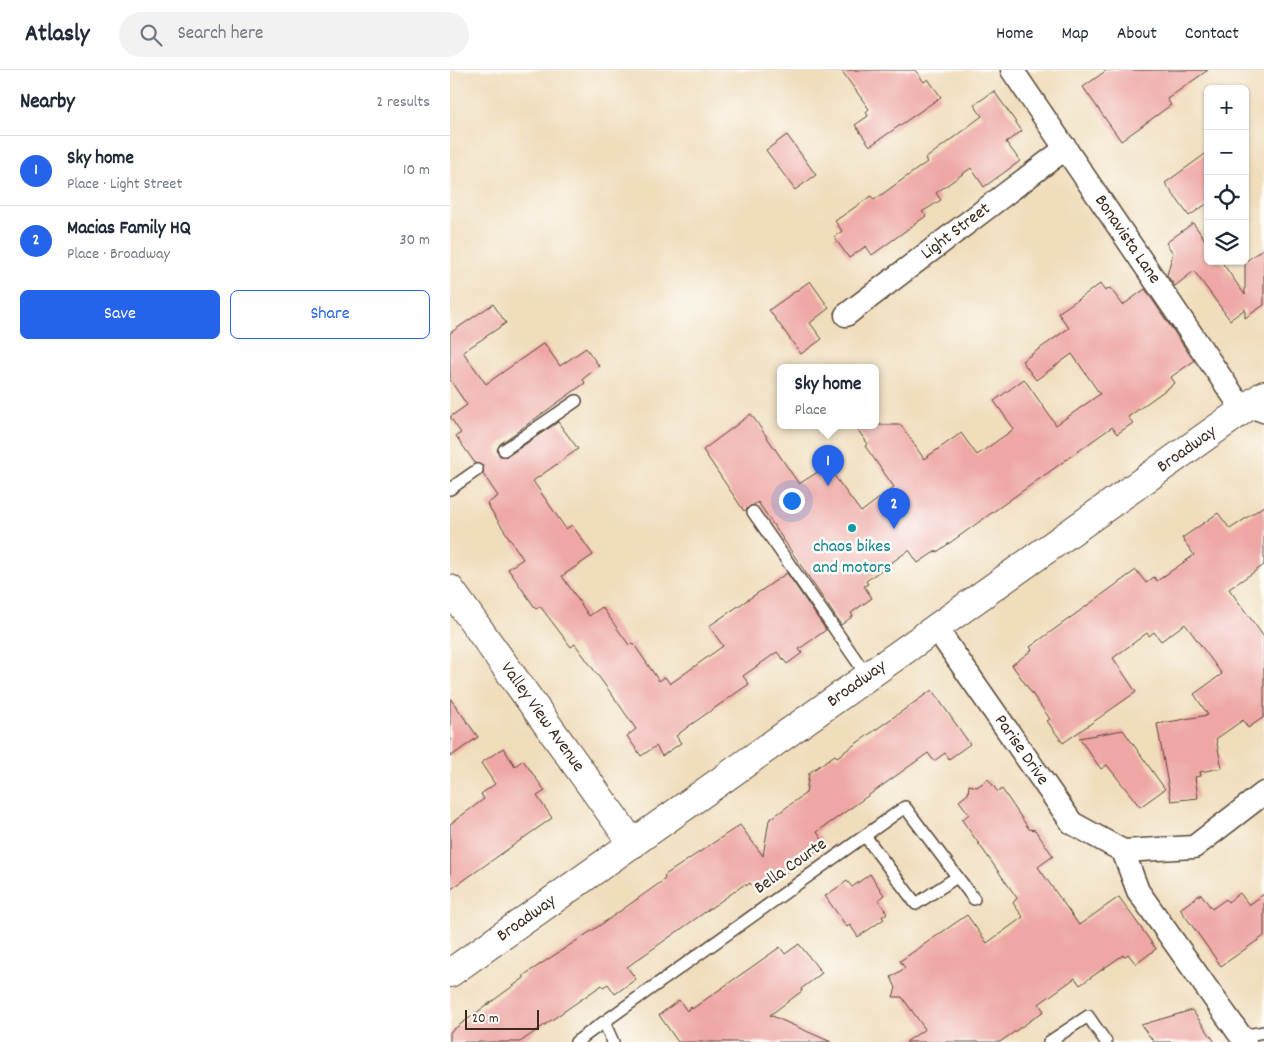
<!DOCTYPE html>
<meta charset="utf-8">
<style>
:root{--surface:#fff;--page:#f2f2f3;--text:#1f2937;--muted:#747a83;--line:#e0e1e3;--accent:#2563eb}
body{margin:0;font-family:Dekko,sans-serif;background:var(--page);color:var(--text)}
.controls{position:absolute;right:15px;top:15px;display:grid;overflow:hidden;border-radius:8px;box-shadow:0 1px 4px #0004}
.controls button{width:45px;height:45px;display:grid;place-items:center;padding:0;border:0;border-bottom:1px solid var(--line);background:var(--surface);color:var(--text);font:25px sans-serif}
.scale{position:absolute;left:15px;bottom:12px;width:74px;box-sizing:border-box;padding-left:5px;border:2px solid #3b2a1e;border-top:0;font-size:14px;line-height:18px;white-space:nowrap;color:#3b2a1e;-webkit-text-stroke:4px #fdfcf7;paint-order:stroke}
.you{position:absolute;left:341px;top:430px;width:18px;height:18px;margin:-12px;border:4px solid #fff;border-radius:50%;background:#1a73e8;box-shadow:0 0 0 8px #1a73e833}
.badge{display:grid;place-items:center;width:32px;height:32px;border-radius:50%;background:var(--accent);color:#fff;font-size:16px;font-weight:700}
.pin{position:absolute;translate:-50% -41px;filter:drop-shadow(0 1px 2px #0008)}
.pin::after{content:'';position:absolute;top:26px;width:18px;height:15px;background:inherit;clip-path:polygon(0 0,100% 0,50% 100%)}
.popup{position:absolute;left:327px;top:294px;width:102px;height:65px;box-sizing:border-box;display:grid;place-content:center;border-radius:8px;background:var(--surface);filter:drop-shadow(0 1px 4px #0005);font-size:16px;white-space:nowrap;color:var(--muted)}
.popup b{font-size:19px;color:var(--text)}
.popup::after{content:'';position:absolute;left:50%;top:100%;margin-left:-10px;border:10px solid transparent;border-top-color:var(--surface)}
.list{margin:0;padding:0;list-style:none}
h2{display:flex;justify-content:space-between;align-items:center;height:65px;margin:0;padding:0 20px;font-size:21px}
h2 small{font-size:16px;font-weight:400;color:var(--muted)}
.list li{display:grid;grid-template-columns:32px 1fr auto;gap:15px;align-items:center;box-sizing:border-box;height:70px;padding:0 20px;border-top:1px solid var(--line)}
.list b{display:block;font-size:19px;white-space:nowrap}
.list p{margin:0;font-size:16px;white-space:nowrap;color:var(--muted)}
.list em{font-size:16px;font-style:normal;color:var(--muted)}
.actions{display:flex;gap:10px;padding:15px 20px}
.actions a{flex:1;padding:11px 0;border:1px solid var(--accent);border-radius:8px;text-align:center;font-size:18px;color:var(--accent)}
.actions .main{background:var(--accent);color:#fff}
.icon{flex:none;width:28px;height:28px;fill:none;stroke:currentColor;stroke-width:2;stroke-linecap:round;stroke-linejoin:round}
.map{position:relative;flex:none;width:814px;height:972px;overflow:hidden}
header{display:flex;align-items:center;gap:30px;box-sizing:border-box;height:70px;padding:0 25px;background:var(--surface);border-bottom:1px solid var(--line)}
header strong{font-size:24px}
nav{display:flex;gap:28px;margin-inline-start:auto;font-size:18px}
.search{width:350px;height:45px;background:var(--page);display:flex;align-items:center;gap:12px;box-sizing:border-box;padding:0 18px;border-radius:28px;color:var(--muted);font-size:19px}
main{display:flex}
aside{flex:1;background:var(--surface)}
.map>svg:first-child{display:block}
.building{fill:#eea7a5}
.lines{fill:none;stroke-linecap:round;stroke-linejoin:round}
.service-casing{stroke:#564536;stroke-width:14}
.minor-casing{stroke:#564536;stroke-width:25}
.tertiary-casing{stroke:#564536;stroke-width:30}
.service{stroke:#fff;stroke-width:11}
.minor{stroke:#fff;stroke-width:22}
.tertiary{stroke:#fff;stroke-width:28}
.culture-dot{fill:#0f9aa8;stroke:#fdfcf7;stroke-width:2}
.labels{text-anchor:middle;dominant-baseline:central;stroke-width:5;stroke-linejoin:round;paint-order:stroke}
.street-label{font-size:18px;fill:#3b2a1e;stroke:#fdfcf7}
.culture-label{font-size:18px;fill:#0d838f;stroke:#fdfcf7}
</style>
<header>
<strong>Atlasly</strong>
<div class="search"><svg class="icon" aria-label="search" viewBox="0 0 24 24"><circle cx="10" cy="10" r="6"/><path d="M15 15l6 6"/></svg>Search here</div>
<nav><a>Home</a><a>Map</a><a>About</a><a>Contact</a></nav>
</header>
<main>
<aside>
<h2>Nearby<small>2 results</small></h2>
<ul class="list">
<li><span class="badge">1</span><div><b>Sky home</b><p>Place · Light Street</p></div><em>10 m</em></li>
<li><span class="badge">2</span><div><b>Macias Family HQ</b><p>Place · Broadway</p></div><em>30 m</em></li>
</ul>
<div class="actions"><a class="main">Save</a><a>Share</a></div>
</aside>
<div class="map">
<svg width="814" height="972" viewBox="0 0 814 972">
<rect width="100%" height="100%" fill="#fdfcf7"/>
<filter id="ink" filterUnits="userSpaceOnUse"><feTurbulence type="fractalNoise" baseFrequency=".02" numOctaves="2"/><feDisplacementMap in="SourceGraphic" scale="10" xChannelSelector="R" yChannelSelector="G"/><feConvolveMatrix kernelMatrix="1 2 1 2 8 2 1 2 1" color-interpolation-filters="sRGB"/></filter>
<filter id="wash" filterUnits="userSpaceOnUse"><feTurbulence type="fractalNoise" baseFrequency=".0096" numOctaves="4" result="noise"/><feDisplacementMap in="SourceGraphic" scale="20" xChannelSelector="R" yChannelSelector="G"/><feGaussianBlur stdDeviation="1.12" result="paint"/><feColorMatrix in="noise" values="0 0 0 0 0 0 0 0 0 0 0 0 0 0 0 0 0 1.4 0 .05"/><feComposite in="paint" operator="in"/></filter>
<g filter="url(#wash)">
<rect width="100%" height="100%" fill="#f0ddbc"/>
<g id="blocks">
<g class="building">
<polygon points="391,0 465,0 474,12 478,9 491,27 420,76 405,55 418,46 416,42 419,39"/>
<polygon points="657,0 758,0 717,29 721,35 671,71 633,17"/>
<polygon points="544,21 572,61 556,72 570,91 534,117 521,98 486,123 491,130 472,142 476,146 422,185 416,176 399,188 384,167 392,161 385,151 421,126 424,130 477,92 475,89 532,46 524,35"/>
<polygon points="337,65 366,105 345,120 316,80"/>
<polygon points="758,82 758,133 739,146 715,113"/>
<polygon points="743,153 758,174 758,191 771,191 795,225 795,192 814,178 814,235 795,248 795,239 780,250 744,201 725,216 717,205 723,183 716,173"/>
<polygon points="360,211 379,238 360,253 372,269 351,284 319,240"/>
<polygon points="650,214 655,221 660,218 673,235 695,219 744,291 721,307 725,313 678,347 683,353 667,364 662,357 487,482 486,481 468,493 459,480 416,511 418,514 414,516 422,528 401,543 403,546 391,555 308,432 294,441 253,380 301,344 349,414 377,396 411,442 444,417 415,376 418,374 404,355 451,355 474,389 511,363 527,385 564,359 544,331 574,309 606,355 650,324 622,284 586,310 572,291 619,258 608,243"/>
<polygon points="43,234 56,253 13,282 36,314 94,273 110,296 136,278 149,296 133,309 135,313 50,374 47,380 50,386 58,386 108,352 128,379 83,411 116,459 122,455 143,485 112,506 139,546 152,537 179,575 183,573 209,611 215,607 220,614 273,576 259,556 337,503 376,560 349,579 352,583 337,594 327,582 293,606 299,614 239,656 226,666 231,673 212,686 206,676 191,686 177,666 186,659 168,633 125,574 121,577 90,536 86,539 58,499 73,489 37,434 48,426 33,404 33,396 25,393 6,366 11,363 0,347 17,335 0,310 0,263"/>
<polygon points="814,436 814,495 779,519 814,567 814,647 798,658 793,650 766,669 772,698 750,702 751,706 745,707 748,728 721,731 707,654 758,645 744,624 772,604 735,554 711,571 704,562 699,566 697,563 663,588 686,622 613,673 597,651 600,649 562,595 582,580 580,577 686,500 696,513 704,507 707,511 744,485 732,468 768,443 780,459"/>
<polygon points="482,620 520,674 499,689 495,683 484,691 478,683 367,762 375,774 355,789 307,823 300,813 296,816 295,814 177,897 186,909 165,924 158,914 153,917 152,915 70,972 0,972 0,962 74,908 74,905 149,856 214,810 215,805 290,755 313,786 319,750 356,723 359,703 385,685 387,687"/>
<polygon points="0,628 28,667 0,687"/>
<polygon points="673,660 715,719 690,737 657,695 651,699 629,668"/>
<polygon points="53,678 65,696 73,690 95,721 87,726 102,748 0,820 0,754 34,729 31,724 45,714 31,693"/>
<polygon points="538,709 548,722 552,719 579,759 585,760 603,786 588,797 629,855 669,827 706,879 686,894 678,884 674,887 673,885 630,915 625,908 589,934 594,941 550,972 456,972 475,959 452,927 443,927 446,918 441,907 455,898 450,891 517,845 537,873 573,847 563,833 567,828 512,750 519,744 509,731 518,724 519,715 527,717"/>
<polygon points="420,804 434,825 428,830 437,843 432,847 434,849 408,867 400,855 397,857 375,826 397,811 402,817"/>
<polygon points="790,823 799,835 814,824 814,866 771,896 730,839 751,824 762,839 776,829 778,832"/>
<polygon points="349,874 372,903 351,919 352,921 320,945 381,972 228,972 209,945 229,930 237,941 241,937 242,939 330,877 335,884"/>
<polygon points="742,940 765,972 704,972 691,955"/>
</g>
</g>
</g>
<g filter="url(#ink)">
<use href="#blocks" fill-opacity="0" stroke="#564536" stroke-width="1"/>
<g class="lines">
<g class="service-casing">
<g id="service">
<polyline points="795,340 814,347"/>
<polyline points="54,380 126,331"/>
<polyline points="0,419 27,400"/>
<polyline points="303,442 418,607"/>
<polyline points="415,766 466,834 507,807"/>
<polyline points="154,952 163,972"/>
<polyline points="791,966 814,962"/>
<polyline points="126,972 455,737 524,829"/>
<polyline points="599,972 638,946 656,972"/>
</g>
</g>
<g class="minor-casing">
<g id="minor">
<path id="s1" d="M562,0L793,340"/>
<path id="s2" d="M396,245L616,78"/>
<path id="s3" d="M486,558L622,753L673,781L688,821L795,972"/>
<polyline points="673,781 744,777 814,723"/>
</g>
</g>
<g class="tertiary-casing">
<g id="tertiary">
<path id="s4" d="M0,519L183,774"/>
<path id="s5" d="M0,903L814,325"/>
</g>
</g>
<use href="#service" class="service"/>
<use href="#minor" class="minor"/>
<use href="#tertiary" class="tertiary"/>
</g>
</g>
<circle class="culture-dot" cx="402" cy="458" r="5"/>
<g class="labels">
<g class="street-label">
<text stroke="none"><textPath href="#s2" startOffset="138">Light Street</textPath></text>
<text stroke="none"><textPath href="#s1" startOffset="205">Bonavista Lane</textPath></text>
<text stroke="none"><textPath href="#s5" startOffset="904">Broadway</textPath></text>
<text stroke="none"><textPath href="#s5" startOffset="499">Broadway</textPath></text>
<text stroke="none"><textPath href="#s4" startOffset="158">Valley View Avenue</textPath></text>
<text stroke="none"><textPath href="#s3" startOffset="149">Parise Drive</textPath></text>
<text transform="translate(341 797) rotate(-35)">Bella Courte</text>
<text stroke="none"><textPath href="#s5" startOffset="94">Broadway</textPath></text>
</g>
<g class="culture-label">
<text x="402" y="477">chaos bikes<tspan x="402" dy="21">and motors</tspan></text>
</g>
</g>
</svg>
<div class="controls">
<button>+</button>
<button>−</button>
<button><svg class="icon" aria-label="locate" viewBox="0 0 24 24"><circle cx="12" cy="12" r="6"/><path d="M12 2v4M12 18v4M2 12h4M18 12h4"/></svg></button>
<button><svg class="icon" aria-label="layers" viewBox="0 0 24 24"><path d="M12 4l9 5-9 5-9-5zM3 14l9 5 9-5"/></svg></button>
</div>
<div class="scale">20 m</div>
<div class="you"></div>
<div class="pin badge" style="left:378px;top:416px">1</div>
<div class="popup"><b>Sky home</b>Place</div>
<div class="pin badge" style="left:444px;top:459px">2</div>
</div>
</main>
